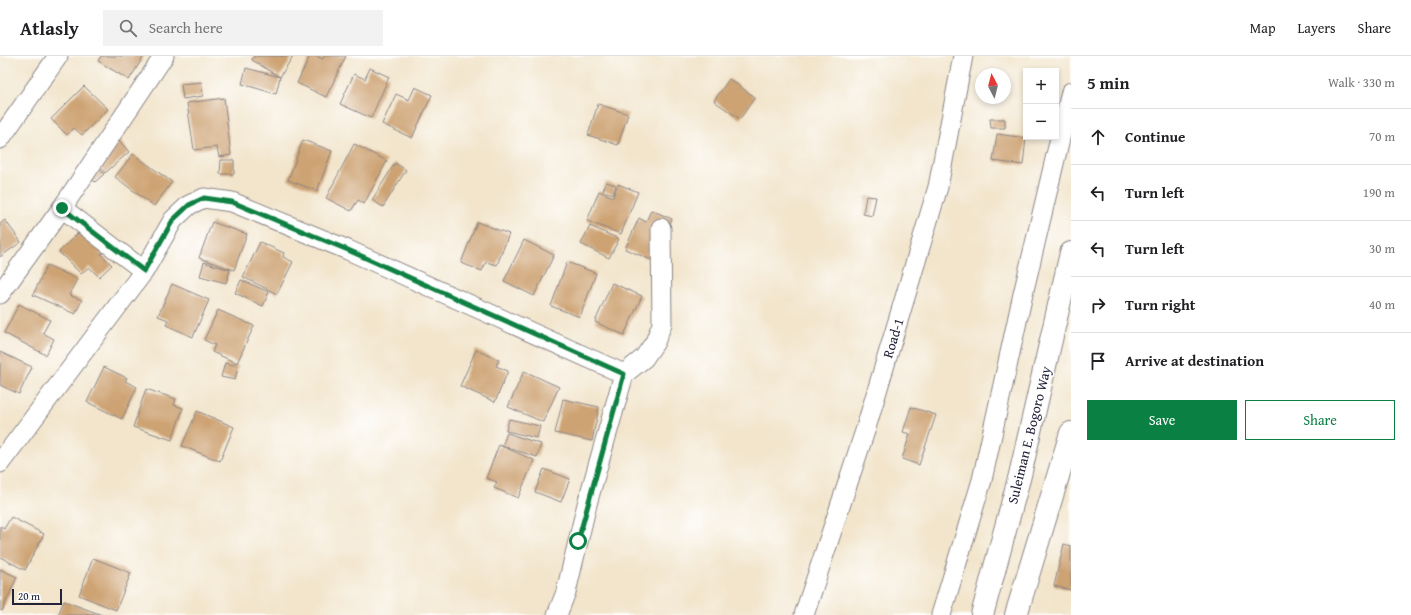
<!DOCTYPE html>
<meta charset="utf-8">
<style>
:root{--surface:#fff;--page:#f2f2f2;--text:#202124;--muted:#757577;--line:#e0e0e0;--accent:#0b8043}
body{margin:0;font-family:"Gentium Book Plus",serif;background:var(--page);color:var(--text)}
.controls{position:absolute;right:12px;top:12px;display:grid;overflow:hidden;border-radius:0px;box-shadow:0 2px 6px #0003}
.controls button{width:36px;height:36px;display:grid;place-items:center;padding:0;border:0;border-bottom:1px solid var(--line);background:var(--surface);color:var(--text);font:20px sans-serif}
.compass{position:absolute;left:975px;top:12px;width:36px;height:36px;border-radius:50%;background:var(--surface);box-shadow:0 2px 6px #0003;rotate:353deg}
.scale{position:absolute;left:12px;bottom:10px;width:50px;box-sizing:border-box;padding-left:4px;border:2px solid #22223b;border-top:0;font-size:11px;line-height:14px;white-space:nowrap;color:#22223b;-webkit-text-stroke:3px #fff;paint-order:stroke}
.stop{position:absolute;width:12px;height:12px;margin:-9px;border:3px solid #0b8043;border-radius:50%;background:#fff}
.stop.end{background:#0b8043;border-color:#fff;box-shadow:0 1px 4px #0008}
.list{margin:0;padding:0;list-style:none}
h2{display:flex;justify-content:space-between;align-items:center;height:52px;margin:0;padding:0 16px;font-size:17px}
h2 small{font-size:13px;font-weight:400;color:var(--muted)}
.list li{display:grid;grid-template-columns:26px 1fr auto;gap:12px;align-items:center;box-sizing:border-box;height:56px;padding:0 16px;border-top:1px solid var(--line)}
.list b{display:block;font-size:15px;white-space:nowrap}
.list em{font-size:13px;font-style:normal;color:var(--muted)}
.actions{display:flex;gap:8px;padding:12px 16px}
.actions a{flex:1;padding:9px 0;border:1px solid var(--accent);border-radius:0px;text-align:center;font-size:14px;color:var(--accent)}
.actions .main{background:var(--accent);color:#fff}
.icon{flex:none;width:22px;height:22px;fill:none;stroke:currentColor;stroke-width:2;stroke-linecap:round;stroke-linejoin:round}
.map{position:relative;flex:none;width:1071px;height:559px;overflow:hidden}
header{display:flex;align-items:center;gap:24px;box-sizing:border-box;height:56px;padding:0 20px;background:var(--surface);border-bottom:1px solid var(--line)}
header strong{font-size:19px}
nav{display:flex;gap:22px;margin-inline-start:auto;font-size:14px}
.search{width:280px;height:36px;background:var(--page);display:flex;align-items:center;gap:10px;box-sizing:border-box;padding:0 14px;border-radius:0px;color:var(--muted);font-size:15px}
main{display:flex}
aside{flex:1;background:var(--surface)}
.map>svg:first-child{display:block}
.building{fill:#cda373}
.lines{fill:none;stroke-linecap:round;stroke-linejoin:round}
.minor-casing{stroke:#8a8484;stroke-width:21}
.tertiary-casing{stroke:#8a8484;stroke-width:24}
.secondary-casing{stroke:#8a8484;stroke-width:24}
.minor{stroke:#fff;stroke-width:19}
.tertiary{stroke:#fff;stroke-width:22}
.secondary{stroke:#fff;stroke-width:22}
.route{stroke:#0b8043;stroke-width:5}
.labels{text-anchor:middle;dominant-baseline:central;stroke-width:3.5;stroke-linejoin:round;paint-order:stroke}
.street-label{font-size:14px;fill:#22223b;stroke:#fff}
</style>
<header>
<strong>Atlasly</strong>
<div class="search"><svg class="icon" aria-label="search" viewBox="0 0 24 24"><circle cx="10" cy="10" r="6"/><path d="M15 15l6 6"/></svg>Search here</div>
<nav><a>Map</a><a>Layers</a><a>Share</a></nav>
</header>
<main>
<div class="map">
<svg width="1071" height="559" viewBox="0 0 1071 559">
<rect width="100%" height="100%" fill="#fff"/>
<filter id="ink" filterUnits="userSpaceOnUse"><feTurbulence type="fractalNoise" baseFrequency=".025" numOctaves="2"/><feDisplacementMap in="SourceGraphic" scale="8" xChannelSelector="R" yChannelSelector="G"/><feConvolveMatrix kernelMatrix="1 2 1 2 8 2 1 2 1" color-interpolation-filters="sRGB"/></filter>
<filter id="wash" filterUnits="userSpaceOnUse"><feTurbulence type="fractalNoise" baseFrequency=".012" numOctaves="4" result="noise"/><feDisplacementMap in="SourceGraphic" scale="16" xChannelSelector="R" yChannelSelector="G"/><feGaussianBlur stdDeviation="0.9" result="paint"/><feColorMatrix in="noise" values="0 0 0 0 0 0 0 0 0 0 0 0 0 0 0 0 0 1.4 0 .05"/><feComposite in="paint" operator="in"/></filter>
<g filter="url(#wash)">
<rect width="100%" height="100%" fill="#f2e5cc"/>
<g id="blocks">
<g class="building">
<polygon points="101,0 144,0 129,24 98,5"/>
<polygon points="254,0 293,0 280,21 252,4"/>
<polygon points="310,0 316,0 323,3 324,0 346,0 326,41 297,27"/>
<polygon points="246,12 280,21 276,38 242,28"/>
<polygon points="370,12 389,21 371,62 340,48 354,18 365,23"/>
<polygon points="729,23 755,41 740,63 714,45"/>
<polygon points="201,26 203,40 183,43 181,28"/>
<polygon points="84,30 108,53 82,79 74,72 67,79 51,63"/>
<polygon points="415,31 432,39 412,82 382,68 396,38 409,44"/>
<polygon points="224,42 231,99 219,101 217,91 194,94 187,47"/>
<polygon points="598,48 628,58 618,89 588,79"/>
<polygon points="990,63 1005,63 1005,72 991,72"/>
<polygon points="997,78 1026,82 1023,109 993,105"/>
<polygon points="118,83 129,96 105,117 94,104"/>
<polygon points="303,84 332,95 317,135 288,124"/>
<polygon points="354,88 387,105 364,148 358,144 351,155 326,142"/>
<polygon points="133,98 172,126 154,150 115,121"/>
<polygon points="221,104 234,104 234,118 220,118"/>
<polygon points="395,107 406,114 383,151 372,144"/>
<polygon points="95,109 104,118 95,126 86,117"/>
<polygon points="606,126 616,129 613,138 603,135"/>
<polygon points="618,128 638,136 621,178 587,165 599,135 613,141"/>
<polygon points="866,140 876,141 872,160 863,158"/>
<polygon points="651,154 672,163 654,205 625,193 639,162 646,166"/>
<polygon points="5,164 21,186 0,201 0,168"/>
<polygon points="212,166 247,178 234,214 199,202"/>
<polygon points="477,166 509,178 497,209 486,206 482,215 461,207"/>
<polygon points="590,170 619,183 609,202 581,188"/>
<polygon points="84,171 106,194 101,198 112,209 99,221 89,211 81,218 59,196"/>
<polygon points="524,184 554,199 534,240 504,225"/>
<polygon points="260,186 284,197 283,201 293,206 277,238 243,221"/>
<polygon points="204,206 230,214 226,227 200,220"/>
<polygon points="567,206 596,217 580,261 551,250"/>
<polygon points="47,209 77,223 69,239 82,244 75,258 33,239"/>
<polygon points="241,224 269,236 263,250 235,237"/>
<polygon points="612,227 642,240 624,279 595,266"/>
<polygon points="172,228 209,244 193,281 166,269 168,264 158,260"/>
<polygon points="19,248 50,264 43,277 54,283 46,299 4,277"/>
<polygon points="218,254 254,270 237,307 212,296 215,289 204,284"/>
<polygon points="476,294 499,304 496,310 508,315 495,346 460,330"/>
<polygon points="0,296 32,311 19,338 0,329"/>
<polygon points="225,307 238,310 235,324 221,321"/>
<polygon points="104,311 127,322 125,325 137,331 122,363 87,346"/>
<polygon points="524,315 559,331 543,366 508,351"/>
<polygon points="146,333 176,343 174,349 183,352 172,384 133,371"/>
<polygon points="563,343 599,351 592,385 555,377"/>
<polygon points="911,351 936,359 919,409 902,403 910,378 903,376"/>
<polygon points="197,355 234,371 220,405 182,390"/>
<polygon points="509,363 540,370 537,382 506,375"/>
<polygon points="507,377 541,388 537,401 502,390"/>
<polygon points="499,389 534,404 518,442 494,432 497,426 486,422"/>
<polygon points="544,413 570,423 561,446 535,436"/>
<polygon points="11,461 44,478 25,514 0,501 0,470 4,473"/>
<polygon points="1064,488 1071,490 1071,534 1054,530"/>
<polygon points="93,502 131,517 116,554 79,539"/>
<polygon points="0,513 17,521 2,555 0,554"/>
<polygon points="64,545 102,559 58,559"/>
</g>
</g>
</g>
<g filter="url(#ink)">
<use href="#blocks" fill-opacity="0" stroke="#8a8484" stroke-width="1"/>
<g class="lines">
<g class="minor-casing">
<g id="minor">
<polyline points="0,83 58,0"/>
<polyline points="62,152 144,215"/>
<polyline points="0,238 62,152 164,0"/>
<polyline points="0,407 144,215 173,164 189,149 204,142 232,146 348,194 624,318"/>
<polyline points="557,559 566,536 587,448 624,318 644,302 655,286 662,268 661,172"/>
<polyline points="804,559 865,375 938,131 963,0"/>
<polyline points="941,559 982,424 1023,238 1071,36"/>
</g>
</g>
<g class="tertiary-casing">
<polyline id="tertiary" points="1016,559 1071,377"/>
</g>
<g class="secondary-casing">
<polyline id="secondary" points="982,559 1020,419 1071,197"/>
</g>
<use href="#minor" class="minor"/>
<use href="#tertiary" class="tertiary"/>
<use href="#secondary" class="secondary"/>
</g>
</g>
<g class="lines" filter="url(#ink)">
<polyline class="route" points="62,152 144,215 173,164 189,149 204,142 232,146 348,194 624,318 578,485"/>
</g>
<g class="labels">
<g class="street-label">
<text transform="translate(893 282) rotate(-73)">Road-1</text>
<text transform="translate(1029 379) rotate(-76)">Suleiman E. Bogoro Way</text>
</g>
</g>
</svg>
<div class="controls">
<button>+</button>
<button>−</button>
</div>
<svg class="compass" viewBox="-18 -18 36 36"><path d="M0-13l5 13h-10z" fill="#e53935"/><path d="M0 13l5-13h-10z" fill="#757577"/></svg>
<div class="scale">20 m</div>
<div class="stop" style="left:578px;top:485px"></div>
<div class="stop end" style="left:62px;top:152px"></div>
</div>
<aside>
<h2>5 min<small>Walk · 330 m</small></h2>
<ul class="list">
<li><svg class="icon" aria-label="ahead" viewBox="0 0 24 24"><path d="M12 20V5M6 11l6-6 6 6"/></svg><div><b>Continue</b></div><em>70 m</em></li>
<li><svg class="icon" aria-label="left" viewBox="0 0 24 24"><path d="M17 20v-9H6M10 6l-5 5 5 5"/></svg><div><b>Turn left</b></div><em>190 m</em></li>
<li><svg class="icon" aria-label="left" viewBox="0 0 24 24"><path d="M17 20v-9H6M10 6l-5 5 5 5"/></svg><div><b>Turn left</b></div><em>30 m</em></li>
<li><svg class="icon" aria-label="right" viewBox="0 0 24 24"><path d="M7 20v-9h11M14 6l5 5-5 5"/></svg><div><b>Turn right</b></div><em>40 m</em></li>
<li><svg class="icon" aria-label="arrive" viewBox="0 0 24 24"><path d="M6 21V4h12l-3 4 3 4H6"/></svg><div><b>Arrive at destination</b></div></li>
</ul>
<div class="actions"><a class="main">Save</a><a>Share</a></div>
</aside>
</main>
